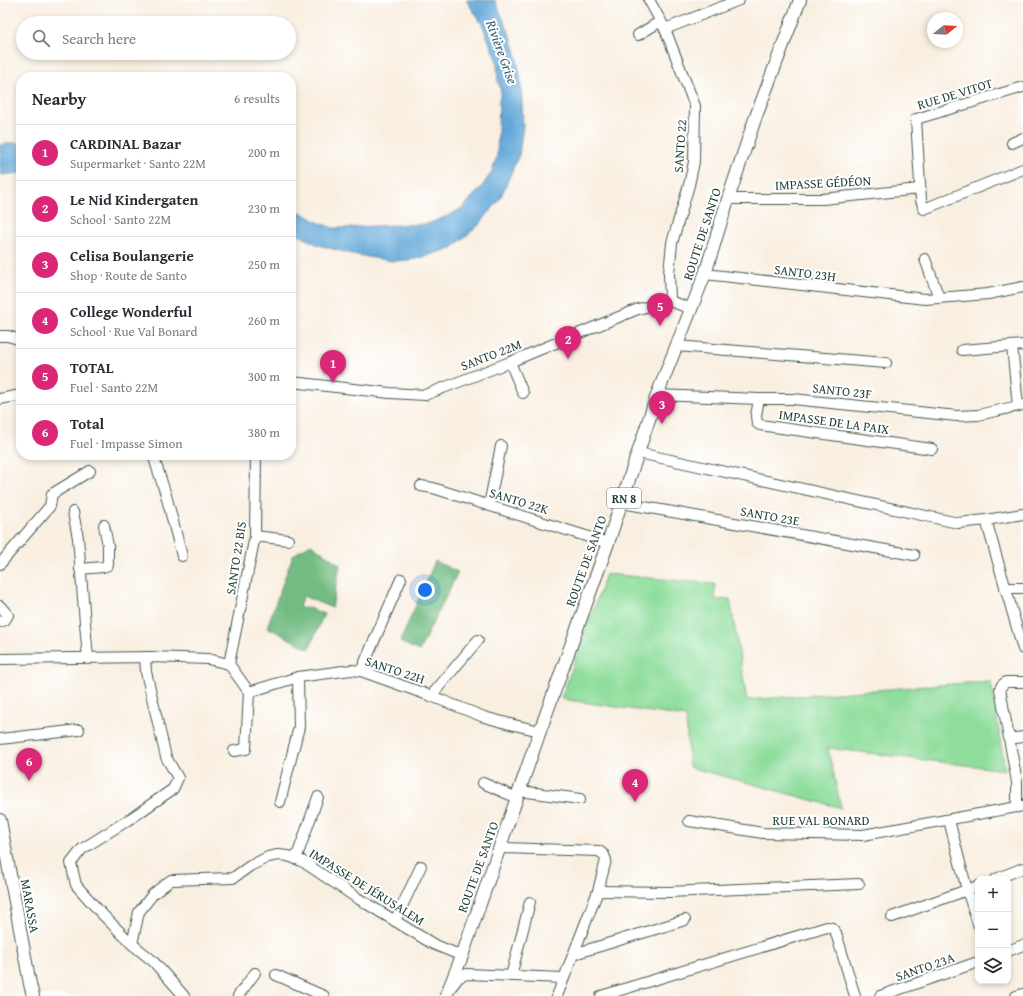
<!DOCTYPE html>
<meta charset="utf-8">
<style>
:root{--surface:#fff;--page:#f7f7f7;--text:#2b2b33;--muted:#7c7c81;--line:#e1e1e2;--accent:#db2777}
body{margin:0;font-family:"Gentium Book Plus",serif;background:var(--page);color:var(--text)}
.controls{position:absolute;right:12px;bottom:12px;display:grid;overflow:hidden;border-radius:8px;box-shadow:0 2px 6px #0003}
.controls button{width:36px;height:36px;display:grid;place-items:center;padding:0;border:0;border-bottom:1px solid var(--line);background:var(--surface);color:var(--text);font:20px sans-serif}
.compass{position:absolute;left:927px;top:12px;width:36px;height:36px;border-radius:50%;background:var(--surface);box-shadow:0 2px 6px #0003;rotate:72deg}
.you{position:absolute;left:425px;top:590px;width:14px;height:14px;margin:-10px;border:3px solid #fff;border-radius:50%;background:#1a73e8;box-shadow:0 0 0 6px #1a73e833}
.badge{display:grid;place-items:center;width:26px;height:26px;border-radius:50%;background:var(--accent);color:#fff;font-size:13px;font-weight:700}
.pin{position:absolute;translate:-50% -33px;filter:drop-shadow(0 1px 2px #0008)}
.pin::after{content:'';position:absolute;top:21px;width:14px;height:12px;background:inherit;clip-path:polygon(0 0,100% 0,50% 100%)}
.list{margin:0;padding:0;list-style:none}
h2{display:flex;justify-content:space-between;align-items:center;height:52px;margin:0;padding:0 16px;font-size:17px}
h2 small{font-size:13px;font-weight:400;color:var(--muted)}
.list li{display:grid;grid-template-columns:26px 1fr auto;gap:12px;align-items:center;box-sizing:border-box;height:56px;padding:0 16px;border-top:1px solid var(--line)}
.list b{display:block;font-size:15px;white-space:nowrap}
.list p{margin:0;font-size:13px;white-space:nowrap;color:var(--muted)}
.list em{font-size:13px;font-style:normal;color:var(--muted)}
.icon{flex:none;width:22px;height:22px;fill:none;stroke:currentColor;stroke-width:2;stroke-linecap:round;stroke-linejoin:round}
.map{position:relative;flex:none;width:1023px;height:996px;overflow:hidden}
.search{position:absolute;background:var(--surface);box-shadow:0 2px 6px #0003;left:16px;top:16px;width:280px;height:44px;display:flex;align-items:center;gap:10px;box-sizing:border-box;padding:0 14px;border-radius:22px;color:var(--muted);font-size:15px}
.panel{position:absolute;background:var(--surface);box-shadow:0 2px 6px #0003;left:16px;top:72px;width:280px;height:388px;border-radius:16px}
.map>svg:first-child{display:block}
.green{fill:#8edd9b;stroke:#568d68}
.forest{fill:#72bc83;stroke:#487c5c}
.water{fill:#62a7d8;stroke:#407286}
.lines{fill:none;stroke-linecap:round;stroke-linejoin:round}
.minor-casing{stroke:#40584e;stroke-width:12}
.major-casing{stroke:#40584e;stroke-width:14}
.minor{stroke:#fff;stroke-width:10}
.major{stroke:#fff;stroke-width:12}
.labels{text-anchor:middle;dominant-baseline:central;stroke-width:4;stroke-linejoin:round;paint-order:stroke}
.shield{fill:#fff;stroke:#627771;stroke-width:1}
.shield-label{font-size:12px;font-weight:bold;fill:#1f3d34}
.street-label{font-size:13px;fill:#1f3d34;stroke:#fff}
.water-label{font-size:14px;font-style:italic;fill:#36626d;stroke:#fff}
</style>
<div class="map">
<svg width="1023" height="996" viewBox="0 0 1023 996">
<rect width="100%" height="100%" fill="#fff"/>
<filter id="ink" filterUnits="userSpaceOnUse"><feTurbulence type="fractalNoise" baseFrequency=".025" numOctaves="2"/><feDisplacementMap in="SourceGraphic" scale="8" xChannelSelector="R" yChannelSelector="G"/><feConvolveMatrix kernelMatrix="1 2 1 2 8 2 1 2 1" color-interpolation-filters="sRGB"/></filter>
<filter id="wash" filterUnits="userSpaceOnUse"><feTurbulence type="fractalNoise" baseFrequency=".012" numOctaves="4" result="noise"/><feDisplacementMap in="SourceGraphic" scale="16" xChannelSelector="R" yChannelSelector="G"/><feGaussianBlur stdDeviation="0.9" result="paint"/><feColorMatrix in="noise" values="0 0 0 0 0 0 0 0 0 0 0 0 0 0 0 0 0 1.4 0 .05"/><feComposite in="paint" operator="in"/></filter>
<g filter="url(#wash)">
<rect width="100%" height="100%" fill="#f9efe1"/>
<polygon class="green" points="606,574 715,584 715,600 730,599 747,700 991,681 1005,770 828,748 841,808 689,767 686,717 561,699"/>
<g class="forest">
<polygon points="311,544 340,565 332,608 303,596 299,607 304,609 306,607 324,614 309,649 267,627 293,555"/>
<polygon points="435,561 458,572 419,651 400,642"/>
</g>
<g class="water">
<polygon points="466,0 495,0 511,37 516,53 521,81 523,126 519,155 500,199 479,225 452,248 420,258 410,260 392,261 356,255 318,245 291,231 291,207 320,223 333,228 345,228 372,226 427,224 450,215 462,208 480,189 492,172 497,156 499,100 501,92 498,82 497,62 482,24"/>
<polygon points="11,143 21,143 21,173 0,175 0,145"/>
</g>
</g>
<g filter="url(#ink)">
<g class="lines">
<g class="minor-casing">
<g id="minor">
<polyline points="649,0 665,29 695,106 694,162 689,185 672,243 669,273 670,301"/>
<polyline points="665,29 739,0"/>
<polyline points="638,35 661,21"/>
<polyline points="1023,87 916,119 921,200 924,209 1023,169"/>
<polyline points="1012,143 1023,138"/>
<polyline points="728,199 823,199 919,189"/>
<polyline points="925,259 939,298"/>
<polyline points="705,274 925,299 988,294 1023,287"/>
<polyline points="0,336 8,336 21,340"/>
<polyline points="677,346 886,363"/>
<polyline points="1012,346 1018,406"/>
<polyline points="962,350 1023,345"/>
<polyline points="510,362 523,393"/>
<polyline points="291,382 390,393 425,395 510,362 638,309 670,301 692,309"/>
<polyline points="657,395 759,399 793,399 957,416 978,415 1023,405"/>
<polyline points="0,399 21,395"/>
<polyline points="759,399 756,416 757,423 760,425 932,449"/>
<polyline points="639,453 958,523 986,520 1023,514"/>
<polyline points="153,455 166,495 182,556"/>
<polyline points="421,486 433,488 608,543"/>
<polyline points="622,503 914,555"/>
<polyline points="489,505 501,446"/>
<polyline points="73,512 78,538 88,659"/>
<polyline points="986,520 1023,649"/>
<polyline points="255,536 288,540"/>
<polyline points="0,564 50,506 52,494 90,471"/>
<polyline points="80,569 103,567 108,565 108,546 104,525"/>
<polyline points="1005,588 1023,588"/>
<polyline points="0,606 8,615 5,620 0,622"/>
<polyline points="145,657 146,672 166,757 178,778 173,789 133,817 82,849 71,863 76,885 101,913 132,944 153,961 184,996"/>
<polyline points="0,659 152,657 208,659 229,664"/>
<polyline points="229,664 249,692 298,677 351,670 361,671 431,696 484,717 514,725 540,731"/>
<polyline points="229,664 255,536 256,455"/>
<polyline points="361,671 401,579"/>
<polyline points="431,696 478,640"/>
<polyline points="0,739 79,730"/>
<polyline points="1009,739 1023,737"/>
<polyline points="234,751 246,749 249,692"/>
<polyline points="483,783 517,798"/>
<polyline points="520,791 580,799"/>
<polyline points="280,802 299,727 298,677"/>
<polyline points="1017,807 1017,782 1000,689 1002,685 1006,682 1023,682"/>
<polyline points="949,820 967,890 978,924"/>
<polyline points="689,821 763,833 863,835 1023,806"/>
<polyline points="500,848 599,851 604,855 606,860 598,891 557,996"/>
<polyline points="296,859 318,797"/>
<polyline points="996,879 1023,868"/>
<polyline points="598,891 668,892 859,884"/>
<polyline points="892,917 978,886"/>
<polyline points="395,921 421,866"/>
<polyline points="132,944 139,912 153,894 171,880 233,878 250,866 268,857 278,855 288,856 302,861 354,896 433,944 462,956"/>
<polyline points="1008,951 1023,945"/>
<polyline points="574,954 685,920"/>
<polyline points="276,975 324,996"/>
<polyline points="511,976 530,902"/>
<polyline points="452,986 459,977 467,974 563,978"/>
<polyline points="238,996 255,973"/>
<polyline points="601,996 827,927 832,928 836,933 855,996"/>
<polyline points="880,996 978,962"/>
<polyline points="1016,996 1023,994"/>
</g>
</g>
<g class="major-casing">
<g id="major">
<polyline points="0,820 30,984 33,996"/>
<polyline points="446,996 462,956 540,731 608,543 657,395 705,274 728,199 755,119 800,0"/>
</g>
</g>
<use href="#minor" class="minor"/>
<use href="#major" class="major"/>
</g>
</g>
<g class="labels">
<rect class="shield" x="607" y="488" width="34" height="20" rx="3"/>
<g class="shield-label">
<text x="624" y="498">RN 8</text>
</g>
<g class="street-label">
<text transform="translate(955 94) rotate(-17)">RUE DE VITOT</text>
<text transform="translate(680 146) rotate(-86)">SANTO 22</text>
<text transform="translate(823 183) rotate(-3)">IMPASSE GÉDÉON</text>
<text transform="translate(702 234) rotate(-72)">ROUTE DE SANTO</text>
<text transform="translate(805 273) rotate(7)">SANTO 23H</text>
<text transform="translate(491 355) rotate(-21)">SANTO 22M</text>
<text transform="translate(842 391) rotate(6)">SANTO 23F</text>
<text transform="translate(834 422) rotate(8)">IMPASSE DE LA PAIX</text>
<text transform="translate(519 501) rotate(17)">SANTO 22K</text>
<text transform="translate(770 516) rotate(10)">SANTO 23E</text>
<text transform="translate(236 558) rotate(-81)">SANTO 22 BIS</text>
<text transform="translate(586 561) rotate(-70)">ROUTE DE SANTO</text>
<text transform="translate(395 670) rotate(18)">SANTO 22H</text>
<text x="821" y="820">RUE VAL BONARD</text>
<text transform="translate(478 867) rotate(-70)">ROUTE DE SANTO</text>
<text transform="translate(367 887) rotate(32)">IMPASSE DE JÉRUSALEM</text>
<text transform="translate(30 906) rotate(80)">MARASSA</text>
<text transform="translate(925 967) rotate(-19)">SANTO 23A</text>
</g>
<g class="water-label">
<text transform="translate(502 52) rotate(70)">Rivière Grise</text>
</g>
</g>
</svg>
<div class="controls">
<button>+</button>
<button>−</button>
<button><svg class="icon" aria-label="layers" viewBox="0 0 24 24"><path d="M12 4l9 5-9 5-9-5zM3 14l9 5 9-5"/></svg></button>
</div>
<svg class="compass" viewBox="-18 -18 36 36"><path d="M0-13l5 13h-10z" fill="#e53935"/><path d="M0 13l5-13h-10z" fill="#7c7c81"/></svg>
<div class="you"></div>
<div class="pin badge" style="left:333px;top:383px">1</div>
<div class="pin badge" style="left:568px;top:359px">2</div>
<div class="pin badge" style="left:662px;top:424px">3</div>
<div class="pin badge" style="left:635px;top:802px">4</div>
<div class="pin badge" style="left:660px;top:326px">5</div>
<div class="pin badge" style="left:29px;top:781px">6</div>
<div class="search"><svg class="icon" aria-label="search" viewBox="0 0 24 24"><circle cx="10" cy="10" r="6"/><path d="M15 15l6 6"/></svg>Search here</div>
<section class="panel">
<h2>Nearby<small>6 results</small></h2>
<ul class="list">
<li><span class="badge">1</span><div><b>CARDINAL Bazar</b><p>Supermarket · Santo 22M</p></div><em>200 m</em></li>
<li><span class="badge">2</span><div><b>Le Nid Kindergaten</b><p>School · Santo 22M</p></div><em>230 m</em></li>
<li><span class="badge">3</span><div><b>Celisa Boulangerie</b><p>Shop · Route de Santo</p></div><em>250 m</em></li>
<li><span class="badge">4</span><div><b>College Wonderful</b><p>School · Rue Val Bonard</p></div><em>260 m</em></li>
<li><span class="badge">5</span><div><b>TOTAL</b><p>Fuel · Santo 22M</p></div><em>300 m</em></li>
<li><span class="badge">6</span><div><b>Total</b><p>Fuel · Impasse Simon</p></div><em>380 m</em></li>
</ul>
</section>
</div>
